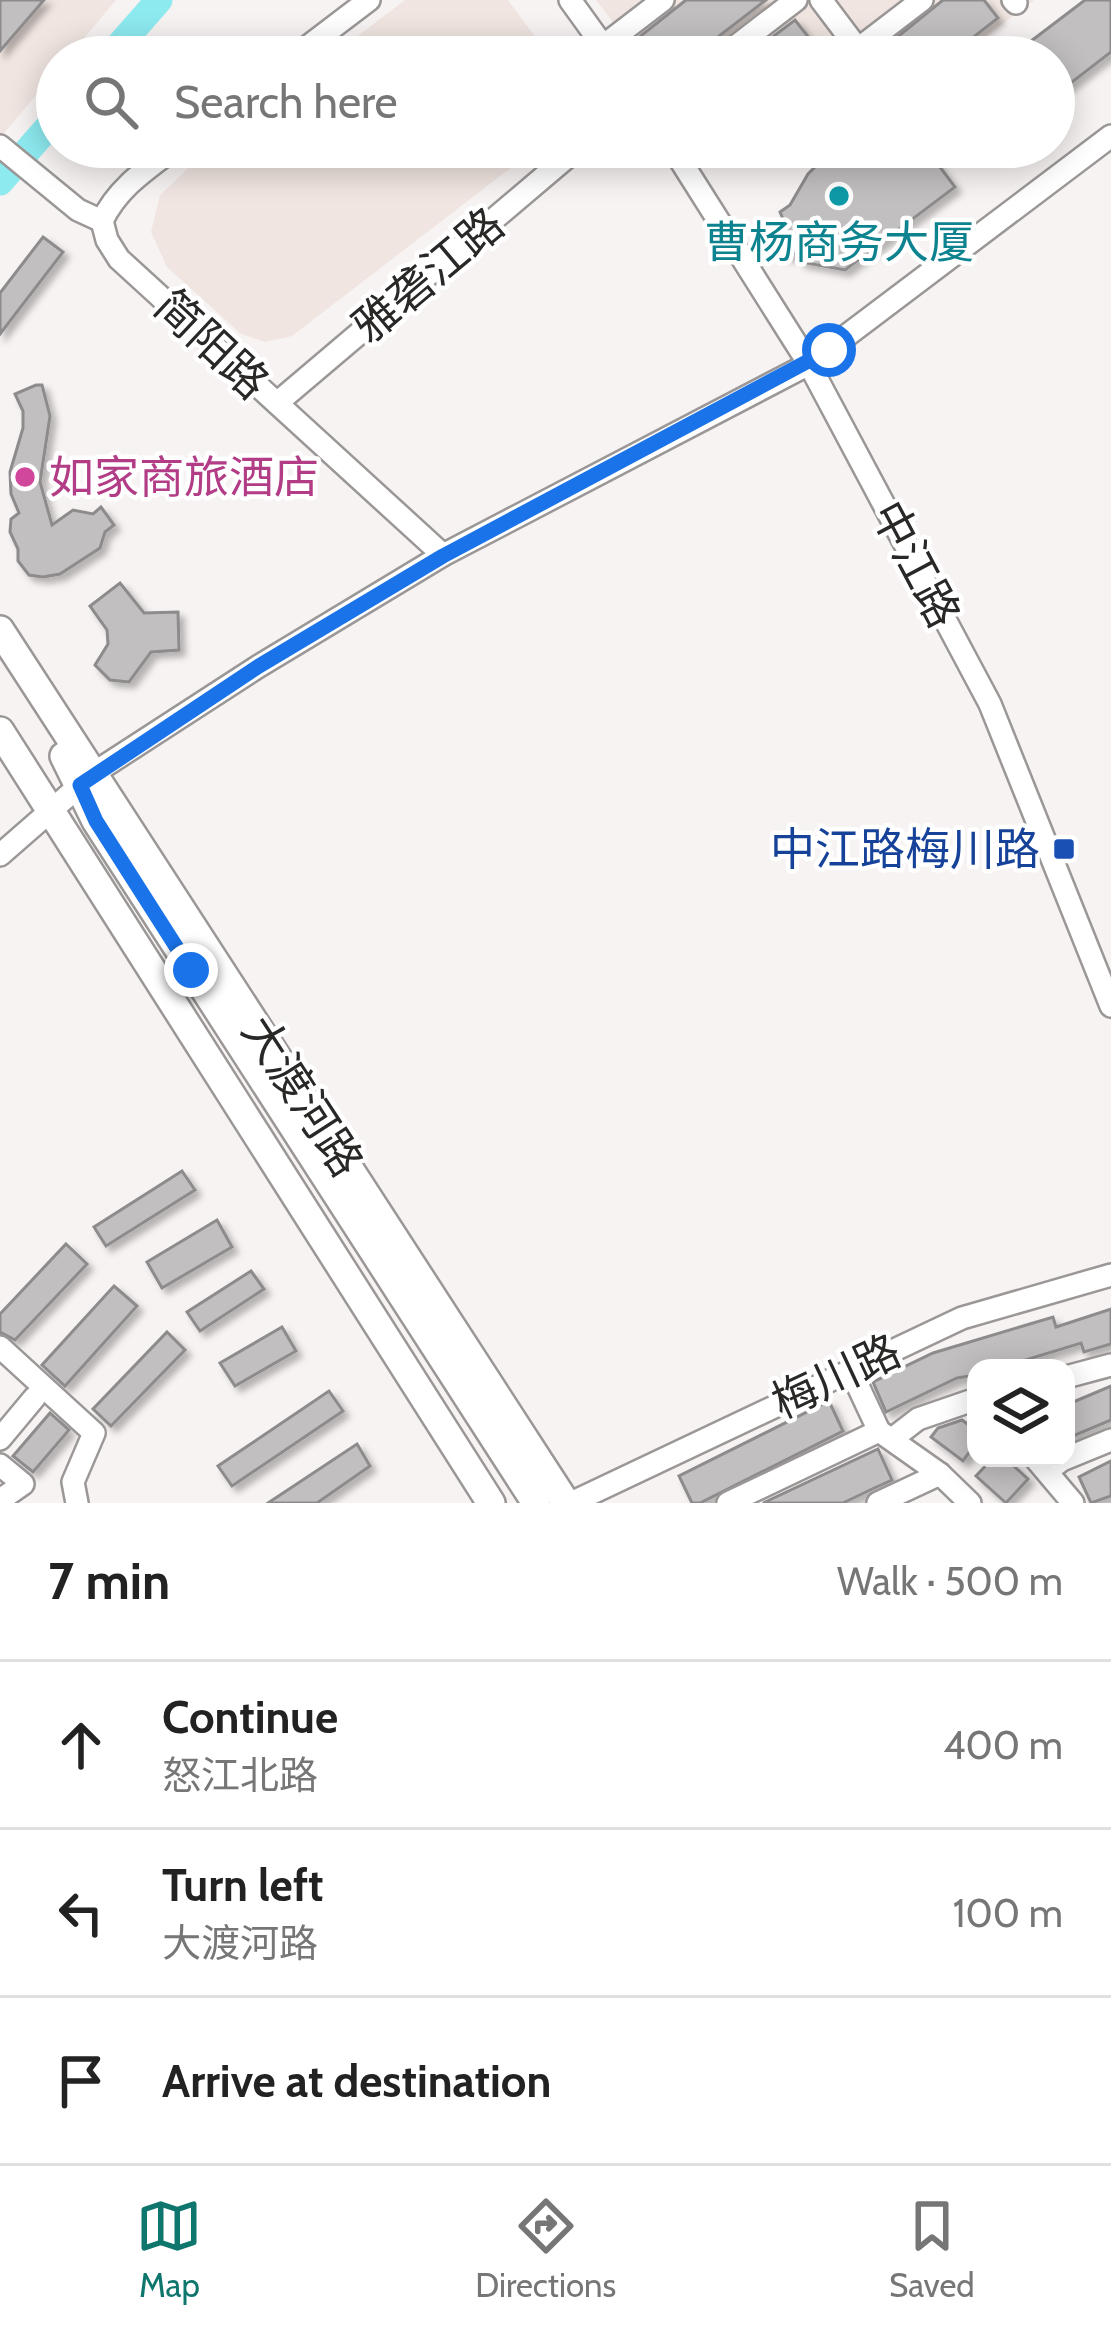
<!DOCTYPE html>
<meta charset="utf-8">
<style>
:root{--surface:#fff;--page:#f2f2f2;--text:#222;--muted:#767676;--line:#e0e0e0;--accent:#0f766e}
body{margin:0;font-family:Cabin,"Noto Sans SC",sans-serif;background:var(--page);color:var(--text)}
.controls{position:absolute;right:36px;bottom:36px;display:grid;overflow:hidden;border-radius:24px;box-shadow:0 6px 30px #0003}
.controls button{width:108px;height:108px;display:grid;place-items:center;padding:0;border:0;border-bottom:3px solid var(--line);background:var(--surface);color:var(--text);font:60px sans-serif}
.stop{position:absolute;width:36px;height:36px;margin:-27px;border:9px solid #1a73e8;border-radius:50%;background:#fff}
.stop.end{background:#1a73e8;border-color:#fff;box-shadow:0 3px 12px #0008}
.list{margin:0;padding:0;list-style:none}
h2{display:flex;justify-content:space-between;align-items:center;height:156px;margin:0;padding:0 48px;font-size:51px}
h2 small{font-size:39px;font-weight:400;color:var(--muted)}
.list li{display:grid;grid-template-columns:78px 1fr auto;gap:36px;align-items:center;box-sizing:border-box;height:168px;padding:0 48px;border-top:3px solid var(--line)}
.list b{display:block;font-size:45px;white-space:nowrap}
.list p{margin:0;font-size:39px;white-space:nowrap;color:var(--muted)}
.list em{font-size:39px;font-style:normal;color:var(--muted)}
.icon{flex:none;width:66px;height:66px;fill:none;stroke:currentColor;stroke-width:2;stroke-linecap:round;stroke-linejoin:round}
.map{position:relative;flex:none;width:1111px;height:1503px;overflow:hidden}
.search{position:absolute;background:var(--surface);box-shadow:0 6px 30px #0003;left:36px;right:36px;top:36px;height:132px;display:flex;align-items:center;gap:30px;box-sizing:border-box;padding:0 42px;border-radius:66px;color:var(--muted);font-size:45px}
.sheet{height:660px;background:var(--surface)}
nav{display:flex;justify-content:space-around;align-items:center;box-sizing:border-box;height:168px;border-top:3px solid var(--line);background:var(--surface);font-size:33px;color:var(--muted)}
nav a{display:grid;justify-items:center;gap:6px}
nav .on{color:var(--accent)}
.map>svg:first-child{display:block}
.built{fill:#f0e5e0}
.lines{fill:none;stroke-linecap:round;stroke-linejoin:round}
.river{stroke:#8deaef;stroke-width:27}
.building{fill:#c2bfc1;stroke:#8d8b8c;stroke-width:3;filter:url(#shadow)}
.minor-casing{stroke:#9a9796;stroke-width:26}
.major-casing{stroke:#9a9796;stroke-width:32}
.minor{stroke:#fff;stroke-width:21}
.major{stroke:#fff;stroke-width:27}
.route{stroke:#1a73e8;stroke-width:15}
.culture-dot{fill:#0f9aa8;stroke:#fff;stroke-width:4.5}
.hotel-dot{fill:#d1479c;stroke:#fff;stroke-width:4.5}
.transit-dot{fill:#1a4fb4;stroke:#fff;stroke-width:4.5}
.labels{text-anchor:middle;dominant-baseline:central;stroke-width:9;stroke-linejoin:round;paint-order:stroke}
.culture-label{font-size:45px;fill:#0d838f;stroke:#fff}
.street-label{font-size:45px;fill:#292827;stroke:#fff}
.hotel-label{font-size:45px;fill:#b23c85;stroke:#fff;text-anchor:start}
.transit-label{font-size:45px;fill:#164399;stroke:#fff;text-anchor:end}
</style>
<div class="map">
<svg width="1111" height="1503" viewBox="0 0 1111 1503">
<defs>
<filter id="shadow"><feDropShadow dx="5.5" dy="5.5" stdDeviation="3" flood-color="#0004"/></filter>
</defs>
<rect width="100%" height="100%" fill="#f7f3f2"/>
<g class="built">
<polygon points="0,0 116,0 68,57 57,57 57,70 0,138"/>
<polygon points="405,0 508,0 550,57 330,57"/>
<polygon points="596,0 1034,0 959,57 870,57 865,52 859,57 640,57"/>
<polygon points="211,147 538,147 292,336 265,342 241,334 167,267 151,232 160,195"/>
</g>
<g class="lines">
<g class="river">
<polyline points="109,57 159,0"/>
<polyline points="0,182 57,117"/>
</g>
</g>
<g class="building">
<polygon points="0,0 44,0 0,51"/>
<polygon points="686,0 766,0 692,57 653,57 638,38"/>
<polygon points="943,0 984,0 998,18 948,57 893,57 885,47"/>
<polygon points="1085,0 1111,0 1111,52 1054,96 1054,57 1010,57"/>
<polygon points="795,20 824,57 746,57"/>
<polygon points="835,147 925,147 955,187 845,270 801,262 797,253 785,256 772,236 783,219 780,212 790,205 808,174"/>
<polygon points="43,237 63,252 0,334 0,293"/>
<polygon points="36,385 42,385 50,416 40,482 52,525 73,510 93,514 101,507 114,525 105,532 100,548 60,574 43,577 29,575 18,561 18,549 10,532 11,519 19,513 11,494 10,472 23,428 23,411 15,394"/>
<polygon points="120,583 144,613 178,612 179,650 151,652 129,682 110,680 95,665 108,644 107,630 90,606"/>
<polygon points="182,1171 195,1190 106,1246 94,1227"/>
<polygon points="217,1220 232,1247 162,1288 147,1262"/>
<polygon points="66,1244 87,1264 15,1340 0,1332 0,1314"/>
<polygon points="251,1271 264,1289 200,1331 187,1312"/>
<polygon points="114,1286 137,1306 65,1386 42,1365"/>
<polygon points="1111,1309 1111,1344 1084,1352 1081,1343 999,1368 976,1368 976,1375 957,1378 886,1412 873,1382 933,1353 1053,1317 1056,1327"/>
<polygon points="282,1327 296,1351 235,1386 220,1363"/>
<polygon points="167,1332 185,1350 111,1426 93,1409"/>
<polygon points="1111,1386 1111,1420 1066,1439 1066,1405"/>
<polygon points="329,1391 343,1411 232,1486 218,1466"/>
<polygon points="829,1401 843,1431 700,1503 692,1503 679,1476"/>
<polygon points="50,1413 69,1430 33,1472 13,1456"/>
<polygon points="962,1420 976,1430 976,1443 963,1461 931,1437 938,1428"/>
<polygon points="357,1444 370,1466 317,1503 268,1503"/>
<polygon points="878,1449 892,1480 870,1490 843,1503 763,1503"/>
<polygon points="993,1458 1005,1458 1028,1479 1006,1503 976,1476"/>
<polygon points="1111,1461 1111,1496 1091,1503 1079,1477"/>
</g>
<g class="lines">
<g class="minor-casing">
<g id="minor">
<polyline points="570,0 611,57"/>
<polyline points="821,0 858,49 922,0"/>
<polyline points="1013,0 1016,3"/>
<polyline points="603,46 663,0"/>
<polyline points="727,53 796,0"/>
<polyline points="294,57 369,0"/>
<polyline points="0,146 78,210 102,221"/>
<polyline points="672,147 809,364 990,704 1111,1006"/>
<polyline points="102,221 107,240 119,259 443,555"/>
<path d="M102,221C118,187 147,169 176,147"/>
<polyline points="277,403 579,147"/>
<polyline points="0,855 94,773 259,666 443,555 809,364 1111,136"/>
<polyline points="0,1347 94,1433 73,1482 77,1503"/>
<polyline points="850,1369 879,1431 940,1474 970,1503"/>
<polyline points="1066,1377 1111,1365"/>
<polyline points="0,1439 35,1397"/>
<polyline points="892,1439 918,1419 976,1399"/>
<polyline points="1035,1458 1073,1503"/>
<polyline points="0,1465 23,1484 0,1500"/>
<polyline points="1047,1471 1062,1460 1111,1440"/>
<polyline points="571,1503 962,1318 1111,1275"/>
<polyline points="728,1503 879,1431"/>
<polyline points="878,1503 940,1474"/>
</g>
</g>
<g class="major-casing">
<g id="major">
<polyline points="0,630 566,1503"/>
<polyline points="0,731 491,1503"/>
<polyline points="64,756 96,821 536,1503"/>
</g>
</g>
<use href="#minor" class="minor"/>
<use href="#major" class="major"/>
</g>
<g class="lines">
<polyline class="route" points="191,970 96,821 80,785 259,666 443,556 829,350"/>
</g>
<circle class="culture-dot" cx="839" cy="196" r="12"/>
<circle class="hotel-dot" cx="25" cy="477" r="12"/>
<rect class="transit-dot" x="1052" y="837" width="24" height="24" rx="6"/>
<g class="labels">
<g class="culture-label">
<text x="839" y="242">曹杨商务大厦</text>
</g>
<g class="street-label">
<text transform="translate(428 275) rotate(-40)">雅砻江路</text>
<text transform="translate(212 344) rotate(43)">简阳路</text>
<text transform="translate(916 564) rotate(62)">中江路</text>
<text transform="translate(303 1096) rotate(57)">大渡河路</text>
<text transform="translate(836 1376) rotate(-25)">梅川路</text>
</g>
<g class="hotel-label">
<text x="49" y="477">如家商旅酒店</text>
</g>
<g class="transit-label">
<text x="1040" y="849">中江路梅川路</text>
</g>
</g>
</svg>
<div class="controls">
<button><svg class="icon" aria-label="layers" viewBox="0 0 24 24"><path d="M12 4l9 5-9 5-9-5zM3 14l9 5 9-5"/></svg></button>
</div>
<div class="stop" style="left:829px;top:350px"></div>
<div class="stop end" style="left:191px;top:970px"></div>
<div class="search"><svg class="icon" aria-label="search" viewBox="0 0 24 24"><circle cx="10" cy="10" r="6"/><path d="M15 15l6 6"/></svg>Search here</div>
</div>
<section class="sheet">
<h2>7 min<small>Walk · 500 m</small></h2>
<ul class="list">
<li><svg class="icon" aria-label="ahead" viewBox="0 0 24 24"><path d="M12 20V5M6 11l6-6 6 6"/></svg><div><b>Continue</b><p>怒江北路</p></div><em>400 m</em></li>
<li><svg class="icon" aria-label="left" viewBox="0 0 24 24"><path d="M17 20v-9H6M10 6l-5 5 5 5"/></svg><div><b>Turn left</b><p>大渡河路</p></div><em>100 m</em></li>
<li><svg class="icon" aria-label="arrive" viewBox="0 0 24 24"><path d="M6 21V4h12l-3 4 3 4H6"/></svg><div><b>Arrive at destination</b></div></li>
</ul>
</section>
<nav>
<a class="on"><svg class="icon" aria-label="map" viewBox="0 0 24 24"><path d="M3 6l6-2 6 2 6-2v14l-6 2-6-2-6 2zM9 4v14M15 6v14"/></svg>Map</a>
<a><svg class="icon" aria-label="directions" viewBox="0 0 24 24"><path d="M12 3l9 9-9 9-9-9zM9 14v-3h6M13 9l2 2-2 2"/></svg>Directions</a>
<a><svg class="icon" aria-label="saved" viewBox="0 0 24 24"><path d="M7 4h10v16l-5-4-5 4z"/></svg>Saved</a>
</nav>
